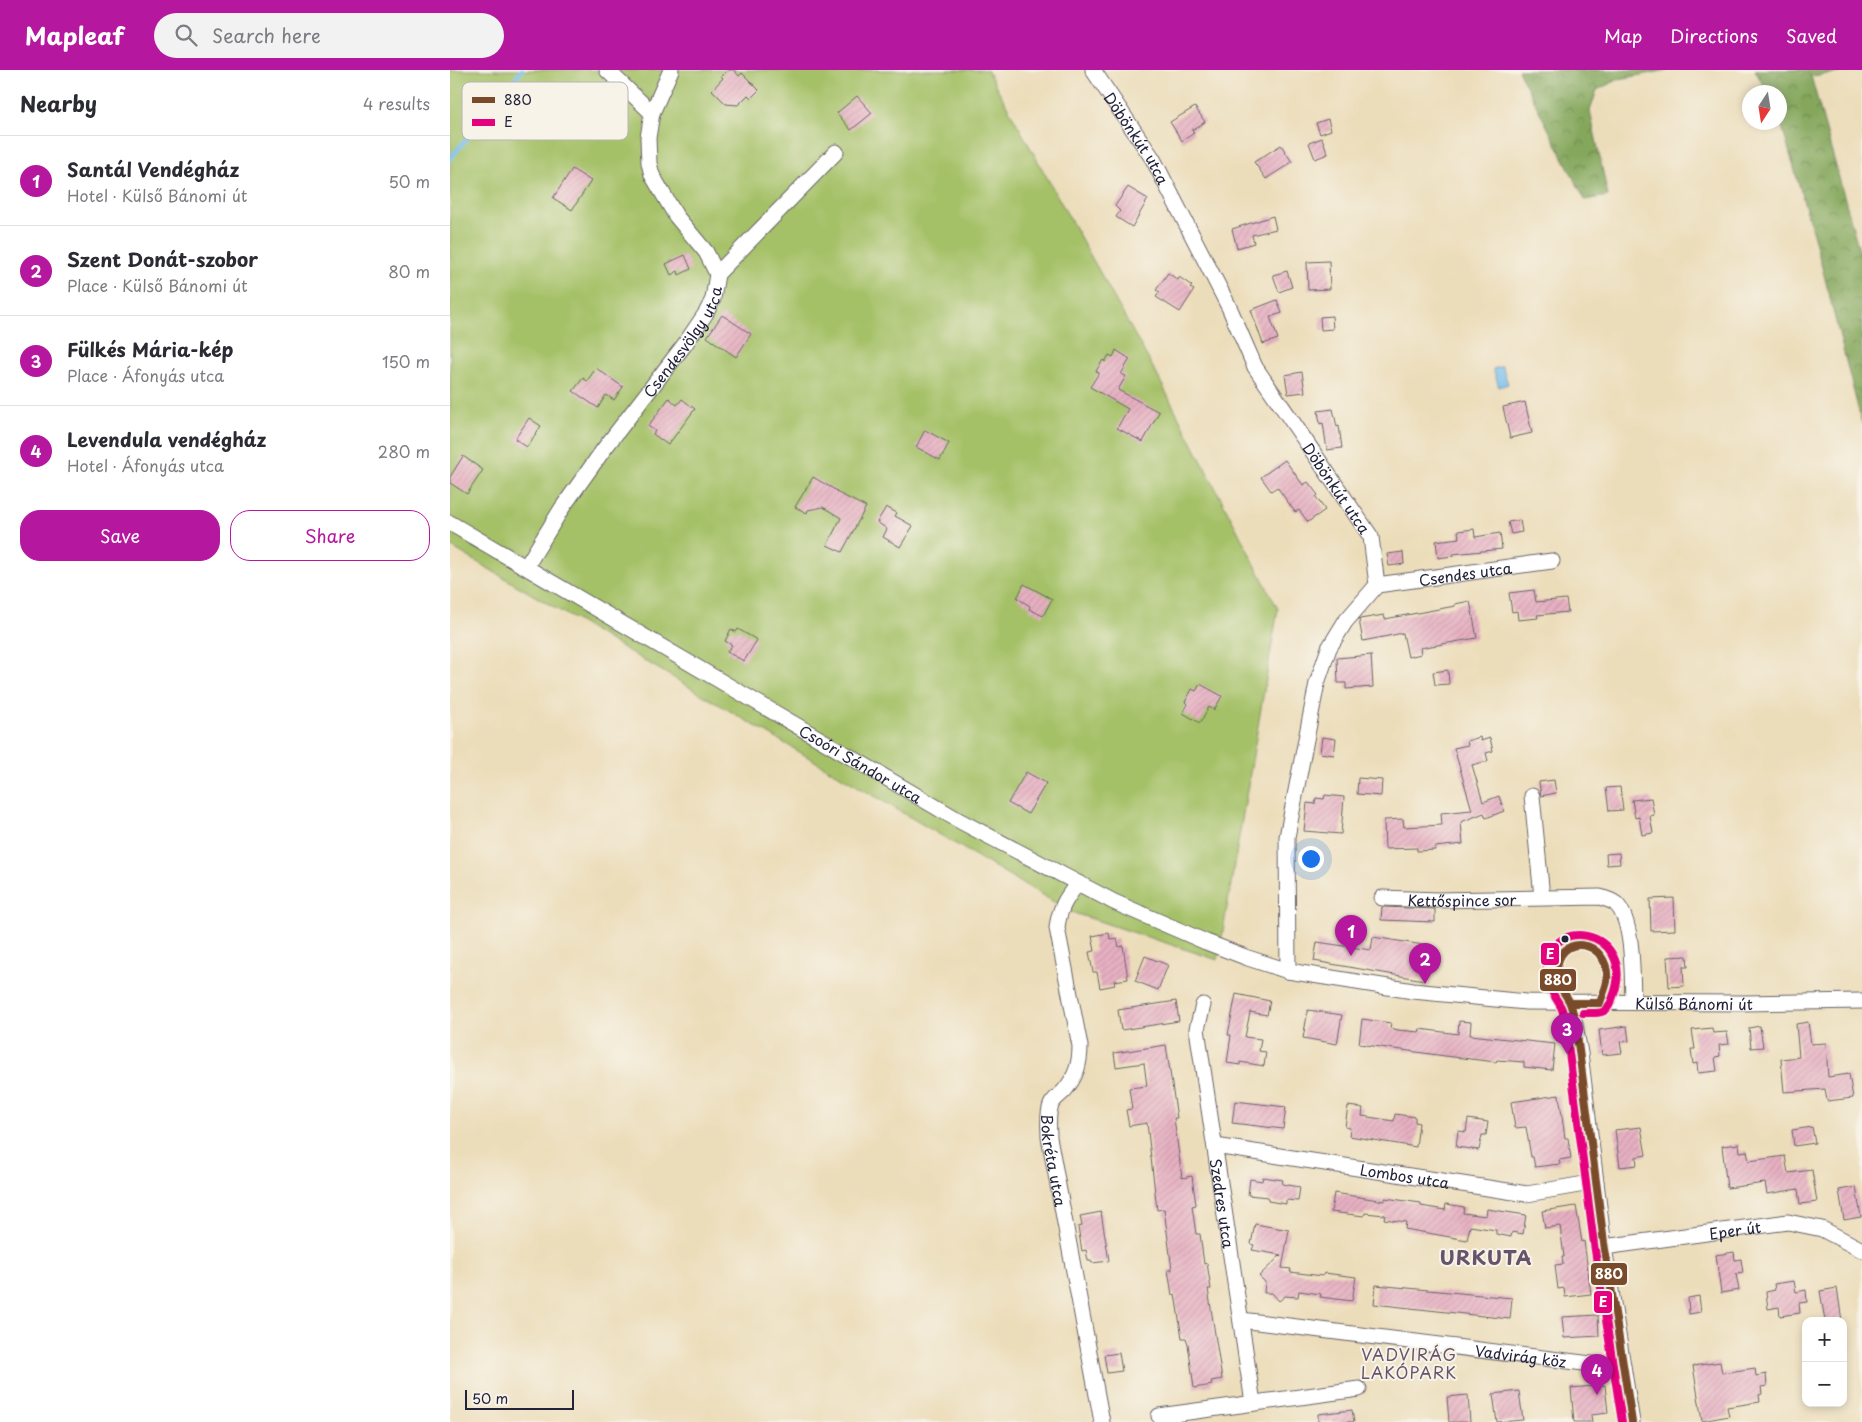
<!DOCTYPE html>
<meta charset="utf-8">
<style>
:root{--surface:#fff;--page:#f2f2f3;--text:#2b2b33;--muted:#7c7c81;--line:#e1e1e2;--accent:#b5179e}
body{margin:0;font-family:"Playpen Sans",sans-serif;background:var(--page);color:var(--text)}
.controls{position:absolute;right:15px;bottom:15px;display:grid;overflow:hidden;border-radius:10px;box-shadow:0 2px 8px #0003}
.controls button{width:45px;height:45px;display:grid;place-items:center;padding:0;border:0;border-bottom:1px solid var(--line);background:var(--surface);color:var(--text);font:25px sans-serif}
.compass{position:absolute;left:1292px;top:15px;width:45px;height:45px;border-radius:50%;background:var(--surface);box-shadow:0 2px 8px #0003;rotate:192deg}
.scale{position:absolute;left:15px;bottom:12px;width:109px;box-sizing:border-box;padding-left:5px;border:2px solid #22223b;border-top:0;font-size:14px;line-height:18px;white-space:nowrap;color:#22223b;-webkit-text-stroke:4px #f7f3e8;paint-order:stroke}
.you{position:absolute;left:860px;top:788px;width:18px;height:18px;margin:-12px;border:4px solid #fff;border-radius:50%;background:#1a73e8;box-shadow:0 0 0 8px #1a73e833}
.badge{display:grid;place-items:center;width:32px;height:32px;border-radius:50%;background:var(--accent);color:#fff;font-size:16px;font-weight:700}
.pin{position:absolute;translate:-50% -41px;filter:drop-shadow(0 1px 2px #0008)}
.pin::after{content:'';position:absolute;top:26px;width:18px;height:15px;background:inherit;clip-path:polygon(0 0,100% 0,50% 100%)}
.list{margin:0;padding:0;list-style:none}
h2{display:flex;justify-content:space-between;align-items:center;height:65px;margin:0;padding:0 20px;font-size:21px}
h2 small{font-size:16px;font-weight:400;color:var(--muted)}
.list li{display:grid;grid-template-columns:32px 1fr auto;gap:15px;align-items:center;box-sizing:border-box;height:90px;padding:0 20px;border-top:1px solid var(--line)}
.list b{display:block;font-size:19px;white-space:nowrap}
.list p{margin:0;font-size:16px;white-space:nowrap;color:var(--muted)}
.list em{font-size:16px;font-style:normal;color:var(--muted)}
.actions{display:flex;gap:10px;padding:15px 20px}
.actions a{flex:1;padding:11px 0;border:1px solid var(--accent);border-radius:20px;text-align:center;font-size:18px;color:var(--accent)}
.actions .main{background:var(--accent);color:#fff}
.icon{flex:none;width:28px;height:28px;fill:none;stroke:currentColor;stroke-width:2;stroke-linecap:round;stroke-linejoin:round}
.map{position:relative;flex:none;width:1412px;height:1352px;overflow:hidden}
header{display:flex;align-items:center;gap:30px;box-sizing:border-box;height:70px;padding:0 25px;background:var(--accent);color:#fff}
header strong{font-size:24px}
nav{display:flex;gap:28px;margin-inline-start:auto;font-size:18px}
.search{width:350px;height:45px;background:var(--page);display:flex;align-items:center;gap:12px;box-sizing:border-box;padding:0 18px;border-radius:28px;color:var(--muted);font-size:19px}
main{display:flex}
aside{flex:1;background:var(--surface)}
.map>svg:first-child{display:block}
.green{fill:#a5c167;stroke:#647251}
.forest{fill:url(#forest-crowns);stroke:#53644c}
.water{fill:#74beed;stroke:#4b7094}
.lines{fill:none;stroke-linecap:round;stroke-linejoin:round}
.stream{stroke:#74beed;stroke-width:4.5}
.building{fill:url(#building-hatch)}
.service-casing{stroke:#696367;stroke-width:9}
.minor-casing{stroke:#696367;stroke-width:17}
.service{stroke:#fff;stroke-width:8}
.minor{stroke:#fff;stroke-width:15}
.bus-1-casing{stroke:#f7f3e8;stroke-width:11}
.bus-2-casing{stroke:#f7f3e8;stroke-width:11}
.bus-1{stroke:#7a4b2a;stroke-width:8}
.bus-2{stroke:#e5007d;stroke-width:8}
.bus-dot{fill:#22223b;stroke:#f7f3e8;stroke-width:2}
.labels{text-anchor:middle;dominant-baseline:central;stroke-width:4;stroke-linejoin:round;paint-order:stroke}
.street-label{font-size:15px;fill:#22223b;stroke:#f7f3e8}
.neighbourhood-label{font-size:16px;letter-spacing:1px;fill:#67546a;stroke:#f7f3e8}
.district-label{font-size:20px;font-weight:bold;letter-spacing:1px;fill:#67546a;stroke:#f7f3e8}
.key{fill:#f7f3e8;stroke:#b7b4b4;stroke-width:1}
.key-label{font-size:14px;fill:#22223b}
.line-badge{stroke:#f7f3e8;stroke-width:2}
.badge-label{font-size:14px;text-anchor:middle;font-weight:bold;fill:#fff}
</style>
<header>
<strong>Mapleaf</strong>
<div class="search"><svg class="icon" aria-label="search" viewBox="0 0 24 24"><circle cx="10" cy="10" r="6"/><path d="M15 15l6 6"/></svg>Search here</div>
<nav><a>Map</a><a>Directions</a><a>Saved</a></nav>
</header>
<main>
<aside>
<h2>Nearby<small>4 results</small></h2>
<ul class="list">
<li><span class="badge">1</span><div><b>Santál Vendégház</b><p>Hotel · Külső Bánomi út</p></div><em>50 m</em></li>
<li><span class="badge">2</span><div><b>Szent Donát-szobor</b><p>Place · Külső Bánomi út</p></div><em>80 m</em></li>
<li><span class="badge">3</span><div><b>Fülkés Mária-kép</b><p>Place · Áfonyás utca</p></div><em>150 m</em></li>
<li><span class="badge">4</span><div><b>Levendula vendégház</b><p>Hotel · Áfonyás utca</p></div><em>280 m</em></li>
</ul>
<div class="actions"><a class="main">Save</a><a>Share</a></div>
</aside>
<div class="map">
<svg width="1412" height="1352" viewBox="0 0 1412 1352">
<defs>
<pattern id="forest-crowns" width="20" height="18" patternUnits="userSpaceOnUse" patternTransform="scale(1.25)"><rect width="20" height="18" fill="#84a75c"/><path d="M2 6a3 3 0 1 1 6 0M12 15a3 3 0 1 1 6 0" fill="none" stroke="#6c884d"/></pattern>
<pattern id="building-hatch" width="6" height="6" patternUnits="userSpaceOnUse" patternTransform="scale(1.25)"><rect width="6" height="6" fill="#e7b1c2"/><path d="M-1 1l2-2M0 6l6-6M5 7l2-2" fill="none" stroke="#c698a8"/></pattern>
</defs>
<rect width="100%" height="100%" fill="#f7f3e8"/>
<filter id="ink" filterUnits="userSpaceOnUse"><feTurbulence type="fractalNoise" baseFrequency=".02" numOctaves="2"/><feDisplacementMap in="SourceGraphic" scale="10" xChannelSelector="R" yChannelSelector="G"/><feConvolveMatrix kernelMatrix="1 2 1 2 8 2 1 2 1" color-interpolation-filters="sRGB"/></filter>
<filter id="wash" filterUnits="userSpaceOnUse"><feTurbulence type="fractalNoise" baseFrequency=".0096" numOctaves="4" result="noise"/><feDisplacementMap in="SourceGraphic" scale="20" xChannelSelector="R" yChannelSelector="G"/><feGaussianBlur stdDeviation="1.12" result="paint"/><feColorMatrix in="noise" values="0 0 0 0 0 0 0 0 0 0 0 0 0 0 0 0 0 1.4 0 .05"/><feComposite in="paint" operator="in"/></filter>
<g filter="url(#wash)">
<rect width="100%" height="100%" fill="#ecddba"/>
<polygon class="green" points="0,0 537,0 706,303 828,539 768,890 621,842 0,476"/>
<g class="forest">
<polygon points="1068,0 1218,0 1169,9 1147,20 1140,41 1158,126 1135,130"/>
<polygon points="1305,0 1412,0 1361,6 1412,191 1412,354 1365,170 1330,50 1330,22 1317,22"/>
</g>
<polygon class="water" points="1052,296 1058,314 1049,317 1043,299"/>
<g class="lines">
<polyline class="stream" points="0,89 72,0"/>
</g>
<g id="blocks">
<g class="building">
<polygon points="277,0 284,0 289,6 292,3 309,20 301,28 298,25 288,35 276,34 262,20 273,8 271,6"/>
<polygon points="407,26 422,43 401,60 387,43"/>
<polygon points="745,37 755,52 742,60 744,63 732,71 720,52"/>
<polygon points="878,49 881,60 870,64 866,53"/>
<polygon points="872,68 878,84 865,89 859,73"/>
<polygon points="831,75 842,92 816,109 804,92"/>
<polygon points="122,99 141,111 122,140 103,128"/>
<polygon points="678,117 698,129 682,157 666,147 670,141 665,136"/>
<polygon points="823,146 826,159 802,165 804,173 787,178 782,159"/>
<polygon points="235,185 241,199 229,205 228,201 221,205 216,194"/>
<polygon points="879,191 880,219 858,220 857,192"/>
<polygon points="837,201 842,217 829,222 823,205"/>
<polygon points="718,203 728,210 729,207 742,216 740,218 744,220 730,242 706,227 710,222 706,220"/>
<polygon points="827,230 832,243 820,247 828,269 813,274 801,240"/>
<polygon points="272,245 301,264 286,287 257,267"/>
<polygon points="882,246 883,259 871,260 870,247"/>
<polygon points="666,280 680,289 671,304 676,306 668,320 709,342 693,372 667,358 678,339 640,317 649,303 646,301 653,290 655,292 659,285 663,287"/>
<polygon points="146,298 173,317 164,330 156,325 148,338 123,321 133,308 137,311"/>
<polygon points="852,302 855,322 838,324 835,305"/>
<polygon points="219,328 227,335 232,329 245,339 218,375 203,364 205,361 198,356"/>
<polygon points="1075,332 1082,363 1060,368 1053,337"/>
<polygon points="883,339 887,357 889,356 892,378 877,380 873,353 870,354 868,341"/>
<polygon points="79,348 91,356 77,377 65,369"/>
<polygon points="475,360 499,373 490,390 466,377"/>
<polygon points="13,386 33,400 17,424 0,413 0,407"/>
<polygon points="835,390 853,415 858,412 868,425 866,427 875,440 858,452 849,440 845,442 827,417 821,421 811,407"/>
<polygon points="363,407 387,421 386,422 416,437 392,482 377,475 391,448 373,437 358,440 357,443 345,437"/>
<polygon points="436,437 447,443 445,446 463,456 450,477 433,467 437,459 427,452"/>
<polygon points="1070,450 1072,462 1061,464 1058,452"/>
<polygon points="1024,459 1025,467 1050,463 1052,479 1003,484 1003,486 988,488 986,471 1009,468 1008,461"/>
<polygon points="953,482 954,494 939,496 937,484"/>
<polygon points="574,514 602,529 593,546 579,539 580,536 567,528"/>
<polygon points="1084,520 1086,532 1116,529 1118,542 1087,545 1088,548 1068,550 1067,541 1062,542 1059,523"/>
<polygon points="1020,531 1027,568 970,578 971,584 958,587 953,563 913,571 909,550 910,549 934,545 935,549 1005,536 1005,534"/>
<polygon points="281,559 286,562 288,559 307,570 294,591 277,582 282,575 275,571"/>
<polygon points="921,585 923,617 896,619 896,613 888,613 887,588"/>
<polygon points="998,600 999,614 985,615 983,602"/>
<polygon points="750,614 772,626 764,640 759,637 750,653 733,643 738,634 735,632 742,619 746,621"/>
<polygon points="872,667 886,669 884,685 870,683"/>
<polygon points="1030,667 1031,671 1040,668 1043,681 1036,683 1038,691 1022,695 1033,732 1049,726 1054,741 1036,748 1034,743 1011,752 1013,774 985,777 985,780 967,781 967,778 935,779 934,750 953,749 954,757 992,755 991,743 1022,740 1004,678 1018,675 1017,671"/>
<polygon points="576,702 596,713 578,744 558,733"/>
<polygon points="908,708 932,710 931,726 907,724"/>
<polygon points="1104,710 1106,723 1091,726 1089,712"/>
<polygon points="1170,717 1173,740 1159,741 1156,718"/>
<polygon points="875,725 894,727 891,764 854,761 857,733 865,734 866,728 874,729"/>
<polygon points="1201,728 1204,745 1200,746 1203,763 1192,765 1189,747 1185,748 1182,730"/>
<polygon points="1169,783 1170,794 1157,795 1156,784"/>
<polygon points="1224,828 1225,860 1201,861 1200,829"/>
<polygon points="932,837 985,839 985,852 931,850"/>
<polygon points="659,863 660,869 667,868 669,877 673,876 678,909 664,911 665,915 650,918 647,902 643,902 639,882 645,881 642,866"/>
<polygon points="923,867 980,876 974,910 864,891 867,872 921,880"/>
<polygon points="695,886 718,895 708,920 685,911"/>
<polygon points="1237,886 1238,897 1233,897 1234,916 1219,917 1217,887"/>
<polygon points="786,924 820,931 817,945 800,942 795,967 811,969 809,981 816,982 814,996 790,992 790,995 777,993 781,965 778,965"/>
<polygon points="726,931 729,951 671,960 668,940"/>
<polygon points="858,940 892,945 887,974 853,968"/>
<polygon points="912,949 941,953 940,958 948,960 969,962 970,959 1008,964 1009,951 1021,952 1020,965 1105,974 1102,1000 1074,997 1074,992 1047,990 1046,992 995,986 909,974"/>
<polygon points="1358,952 1361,974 1376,973 1378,1007 1399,1004 1403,1028 1377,1031 1375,1019 1334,1022 1331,989 1349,987 1346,954"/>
<polygon points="1177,956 1179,971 1170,972 1172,983 1152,985 1149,960"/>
<polygon points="1310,956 1313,977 1301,978 1299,958"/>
<polygon points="1262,958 1263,963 1277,962 1279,974 1269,975 1270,986 1265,987 1267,1001 1248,1003 1247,993 1243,994 1241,979 1245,979 1242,960"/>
<polygon points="716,975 727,1048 724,1048 732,1108 742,1106 746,1135 742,1136 746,1164 750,1164 754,1194 757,1193 761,1219 758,1219 772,1309 761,1311 762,1315 744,1318 738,1274 736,1268 732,1268 725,1224 722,1225 718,1200 722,1200 714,1139 707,1140 697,1053 679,1056 676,1040 682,1039 679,1018 697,1016 694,993 666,997 664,983"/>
<polygon points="1109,1025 1115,1068 1118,1068 1121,1088 1109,1090 1110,1094 1085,1097 1083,1087 1081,1087 1076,1057 1065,1058 1061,1032"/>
<polygon points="785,1031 836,1037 833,1059 782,1053"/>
<polygon points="898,1036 913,1038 912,1046 944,1051 945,1044 965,1047 965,1052 969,1053 966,1077 899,1066 900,1058 895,1057"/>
<polygon points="1018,1049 1038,1052 1036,1065 1032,1065 1029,1080 1006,1077 1008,1061 1016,1062"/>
<polygon points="1191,1057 1196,1085 1186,1087 1187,1095 1170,1097 1165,1060"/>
<polygon points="1362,1057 1365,1073 1344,1076 1342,1060"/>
<polygon points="1289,1074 1290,1082 1297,1081 1299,1091 1335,1086 1338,1103 1362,1100 1367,1132 1350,1134 1348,1119 1317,1124 1315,1113 1277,1118 1272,1076"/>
<polygon points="813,1107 833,1110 832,1114 850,1117 848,1131 836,1130 836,1134 818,1131 818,1127 798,1125 800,1109 812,1111"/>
<polygon points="1406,1117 1411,1147 1394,1150 1389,1120"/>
<polygon points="884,1123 935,1131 935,1128 971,1133 971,1136 995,1140 996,1134 1014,1137 1013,1143 1036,1146 1037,1139 1076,1145 1073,1164 1062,1162 1061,1167 1046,1164 1046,1160 1020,1156 1017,1170 955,1159 956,1152 934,1149 935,1145 915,1143 914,1146 881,1142"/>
<polygon points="1126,1136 1132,1172 1134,1171 1141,1224 1115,1227 1114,1218 1108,1219 1105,1195 1113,1194 1112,1187 1114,1187 1110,1156 1095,1158 1092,1141"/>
<polygon points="651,1142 659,1191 642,1193 641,1191 638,1191 636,1180 632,1181 628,1157 632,1156 630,1146"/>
<polygon points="805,1154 839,1160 832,1198 841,1199 840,1202 873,1206 874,1203 906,1207 902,1231 870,1227 871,1224 849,1221 848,1227 835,1226 829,1231 822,1223 814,1223 815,1212 809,1206 831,1185 802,1180 804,1175 801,1174"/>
<polygon points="1284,1182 1285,1190 1291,1189 1293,1203 1286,1204 1289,1220 1271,1223 1266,1185"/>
<polygon points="1344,1211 1346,1222 1356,1220 1357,1232 1349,1233 1350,1243 1330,1246 1329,1237 1318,1239 1316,1222 1325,1220 1324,1214"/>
<polygon points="926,1215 1062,1228 1060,1249 924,1234"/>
<polygon points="1387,1218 1392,1251 1375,1251 1370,1221"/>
<polygon points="1249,1226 1251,1242 1239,1244 1238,1228"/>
<polygon points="1148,1245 1149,1266 1114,1268 1112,1247"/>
<polygon points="669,1283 672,1301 657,1303 654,1285"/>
<polygon points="1270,1292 1272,1303 1305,1298 1306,1306 1316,1304 1317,1316 1311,1317 1312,1324 1309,1325 1310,1332 1277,1337 1279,1346 1252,1351 1243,1296"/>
<polygon points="1155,1315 1158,1343 1141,1345 1142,1352 1124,1352 1121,1318"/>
<polygon points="1069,1321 1073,1350 1047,1352 1043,1324"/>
<polygon points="1018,1325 1020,1352 999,1352 997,1327"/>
<polygon points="902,1340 904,1352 868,1352 868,1344"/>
</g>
</g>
</g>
<g filter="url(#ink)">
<use href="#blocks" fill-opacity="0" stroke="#696367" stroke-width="1"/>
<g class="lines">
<g class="service-casing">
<path id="service" d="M1120,933C1114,925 1107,916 1106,906C1102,865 1162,863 1157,911C1156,918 1152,926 1150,933"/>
</g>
<g class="minor-casing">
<g id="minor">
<polyline points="157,0 202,43"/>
<path id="s1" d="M643,0L703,89L779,237L805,297L921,467L927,515L895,552L879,578L867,613L837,767L838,901"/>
<polyline points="267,204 386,82"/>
<path id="s2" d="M0,453L510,751L664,832L756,872L798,888L838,901L963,921L1076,932L1295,933L1412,931"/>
<path id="s3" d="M76,497L112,438L154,379L235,274L256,243L263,229L267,204L256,182L226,146L202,105L199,93L198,68L202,43L221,0"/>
<path id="s4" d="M927,515L1102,491"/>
<polyline points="1082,726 1092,827"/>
<path id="s5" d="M628,813C616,828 609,839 607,858L630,976C630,994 626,1007 614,1021C610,1025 603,1030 601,1035C597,1045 599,1057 599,1067L652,1352"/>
<path id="s6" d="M932,828L988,830L1150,827C1155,829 1163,830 1167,835C1184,853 1182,907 1183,932"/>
<polyline points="1121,933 1130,983 1154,1177 1182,1352"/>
<path id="s7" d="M753,935L747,959L803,1333"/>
<path id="s8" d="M765,1076L1077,1124L1146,1112"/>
<path id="s9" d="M1154,1177L1338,1152L1372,1159L1412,1180"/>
<path id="s10" d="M791,1250L1173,1298"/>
<polyline points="709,1346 909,1319"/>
</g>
</g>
<use href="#service" class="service"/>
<use href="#minor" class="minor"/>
<g class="bus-1-casing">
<path id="bus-1" d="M1121,933H1150C1152,926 1156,918 1157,911C1161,868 1105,861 1107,904C1107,916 1114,921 1119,931C1122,937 1123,944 1125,950L1154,1173L1182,1352"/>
</g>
<g class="bus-2-casing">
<path id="bus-2" d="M1133,943C1154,943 1157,945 1164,924C1187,858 1091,841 1097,906C1098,919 1105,926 1111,937C1113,941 1114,947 1115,952L1144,1174L1172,1352"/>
</g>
<use href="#bus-1" class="bus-1"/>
<use href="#bus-2" class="bus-2"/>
</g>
</g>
<circle class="bus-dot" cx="1115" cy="869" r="4.5"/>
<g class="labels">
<g class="street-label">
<text stroke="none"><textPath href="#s1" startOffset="81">Döbönkút utca</textPath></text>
<text stroke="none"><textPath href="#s3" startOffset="275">Csendesvölgy utca</textPath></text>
<text stroke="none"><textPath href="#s1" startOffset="485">Döbönkút utca</textPath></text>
<text stroke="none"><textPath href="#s4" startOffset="89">Csendes utca</textPath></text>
<text stroke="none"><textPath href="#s2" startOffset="476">Csoóri Sándor utca</textPath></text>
<text stroke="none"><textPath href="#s6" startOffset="80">Kettőspince sor</textPath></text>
<text stroke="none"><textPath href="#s2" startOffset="1360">Külső Bánomi út</textPath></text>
<text stroke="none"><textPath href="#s5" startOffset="295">Bokréta utca</textPath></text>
<text stroke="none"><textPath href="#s8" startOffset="192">Lombos utca</textPath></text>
<text stroke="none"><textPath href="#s7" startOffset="201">Szedres utca</textPath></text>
<text stroke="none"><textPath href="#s9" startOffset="132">Eper út</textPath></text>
<text stroke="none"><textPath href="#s10" startOffset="282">Vadvirág köz</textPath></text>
</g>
<g class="neighbourhood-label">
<text x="959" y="1284">VADVIRÁG<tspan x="959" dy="18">LAKÓPARK</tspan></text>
</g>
<g class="district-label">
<text x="1036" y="1187">URKUTA</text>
</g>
</g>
<rect x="12" y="12" width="166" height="58" rx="8" class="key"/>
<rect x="22" y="27" width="23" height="6" fill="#7a4b2a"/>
<rect x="22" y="49" width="23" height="7" fill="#e5007d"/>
<g class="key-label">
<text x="54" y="35">880</text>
<text x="54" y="57">E</text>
</g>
<g class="line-badge">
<rect x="1090" y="872" width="20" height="24" rx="5" fill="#e5007d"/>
<rect x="1089" y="898" width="38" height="24" rx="5" fill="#7a4b2a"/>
<rect x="1140" y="1192" width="38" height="24" rx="5" fill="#7a4b2a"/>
<rect x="1143" y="1220" width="20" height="24" rx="5" fill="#e5007d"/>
</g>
<g class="badge-label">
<text x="1100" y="889">E</text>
<text x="1108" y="915">880</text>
<text x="1159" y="1209">880</text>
<text x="1153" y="1237">E</text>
</g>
</svg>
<div class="controls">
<button>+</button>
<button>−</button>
</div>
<svg class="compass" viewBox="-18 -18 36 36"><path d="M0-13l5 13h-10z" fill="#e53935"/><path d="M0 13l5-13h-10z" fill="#7c7c81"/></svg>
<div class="scale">50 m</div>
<div class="you"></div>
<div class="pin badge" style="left:901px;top:886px">1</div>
<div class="pin badge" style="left:975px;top:914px">2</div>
<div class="pin badge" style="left:1117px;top:984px">3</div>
<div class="pin badge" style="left:1147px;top:1325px">4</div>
</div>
</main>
